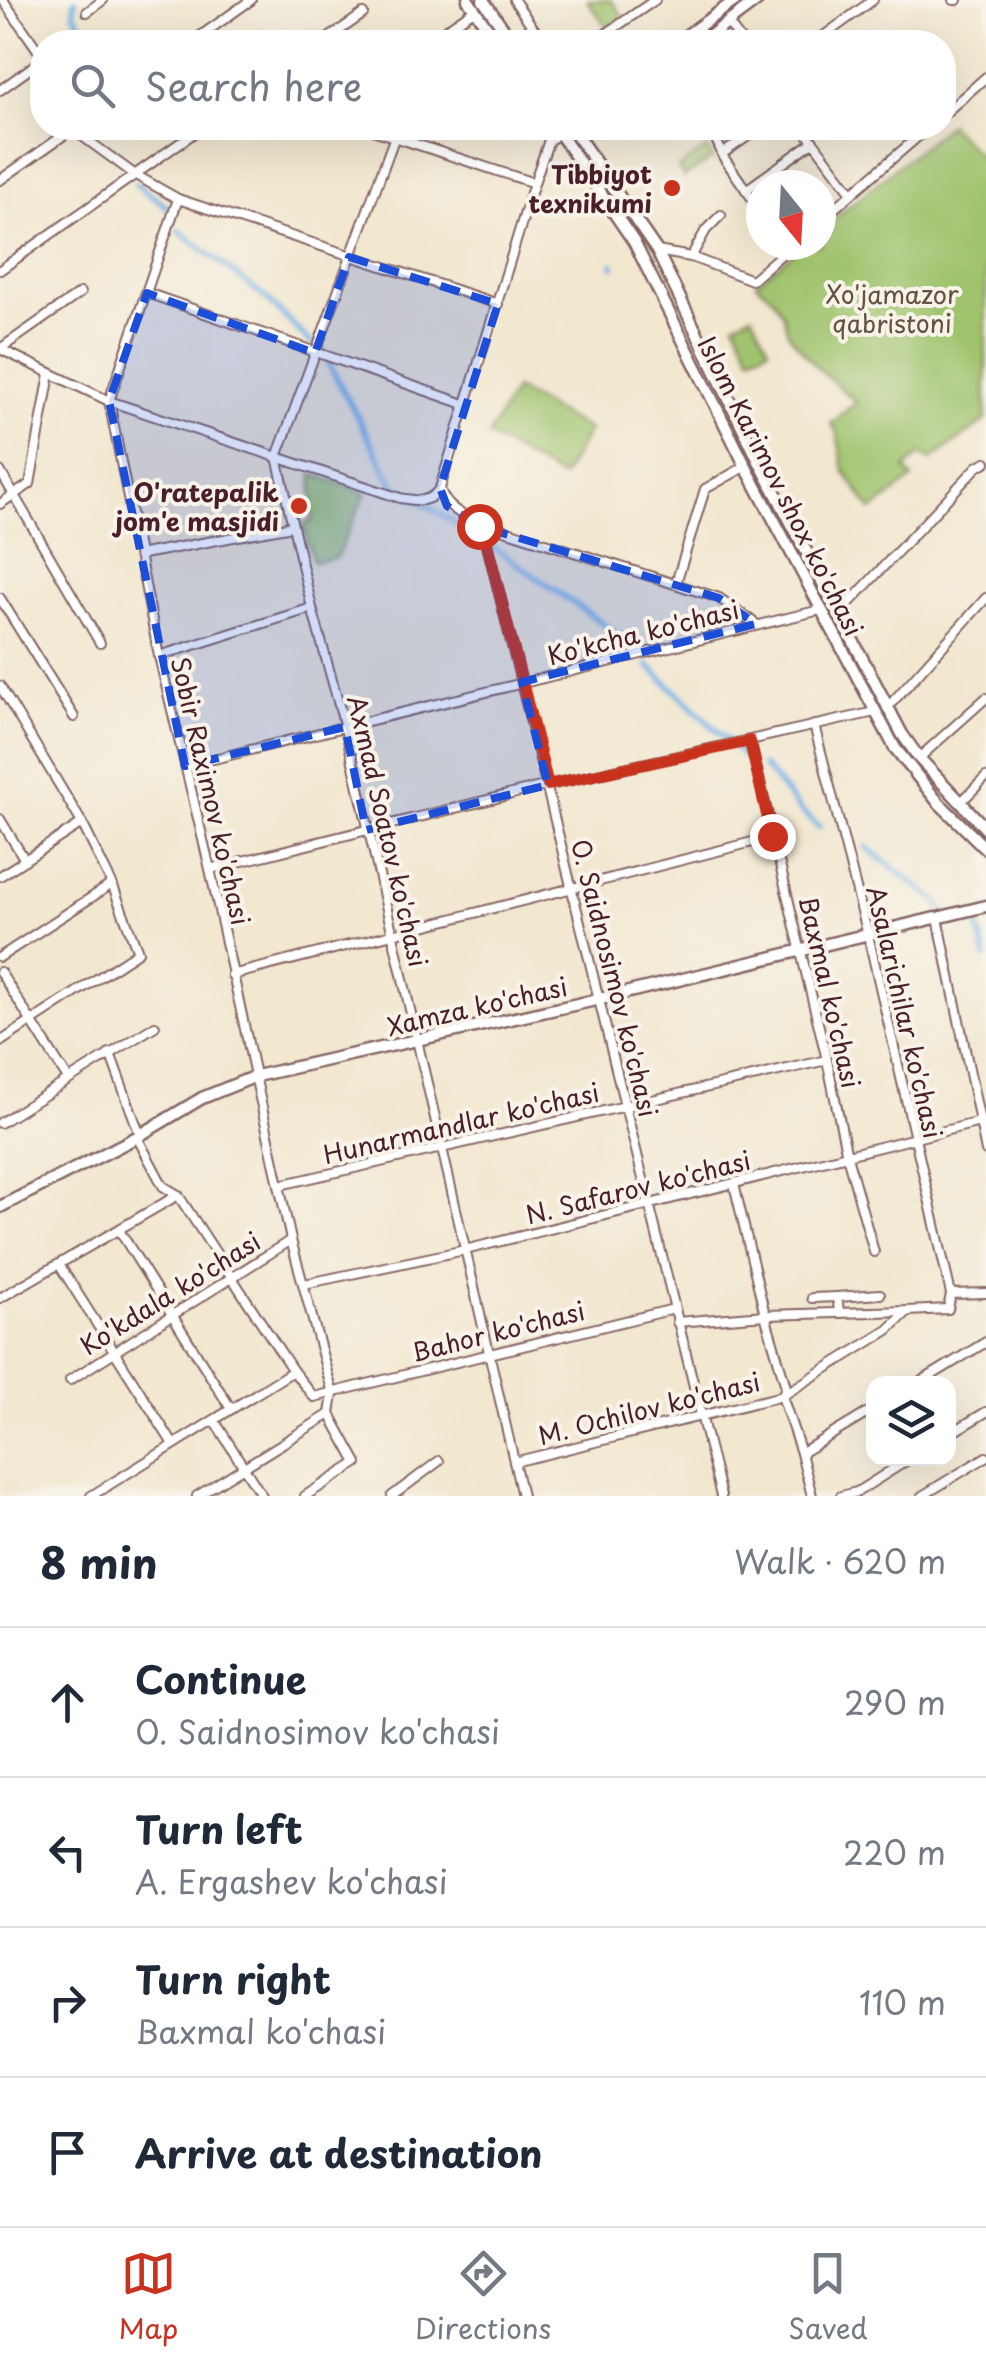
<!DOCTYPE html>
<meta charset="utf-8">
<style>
:root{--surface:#fff;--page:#f2f2f3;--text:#1f2937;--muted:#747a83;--line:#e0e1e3;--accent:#c8321e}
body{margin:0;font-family:"Playpen Sans",sans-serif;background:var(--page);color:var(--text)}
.controls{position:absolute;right:30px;bottom:30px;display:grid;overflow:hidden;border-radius:20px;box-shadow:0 10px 40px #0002}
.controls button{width:90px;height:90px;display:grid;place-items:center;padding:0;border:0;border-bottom:2px solid var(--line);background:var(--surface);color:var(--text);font:50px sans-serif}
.compass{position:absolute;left:746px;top:170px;width:90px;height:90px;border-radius:50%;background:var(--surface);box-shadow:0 10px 40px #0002;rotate:162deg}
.stop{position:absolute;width:30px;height:30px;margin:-22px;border:8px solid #c8321e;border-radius:50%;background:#fff}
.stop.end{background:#c8321e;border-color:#fff;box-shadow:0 2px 10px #0008}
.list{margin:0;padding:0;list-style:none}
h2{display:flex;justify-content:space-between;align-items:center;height:130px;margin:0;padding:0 40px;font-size:42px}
h2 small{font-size:32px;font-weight:400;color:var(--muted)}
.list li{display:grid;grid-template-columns:65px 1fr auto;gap:30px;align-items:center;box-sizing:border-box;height:150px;padding:0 40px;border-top:2px solid var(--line)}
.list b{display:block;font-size:38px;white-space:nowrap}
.list p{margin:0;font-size:32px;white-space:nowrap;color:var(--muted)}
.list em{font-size:32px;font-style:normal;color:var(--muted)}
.icon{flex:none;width:55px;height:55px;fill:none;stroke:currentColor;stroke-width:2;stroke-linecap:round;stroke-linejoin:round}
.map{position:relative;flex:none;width:986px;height:1496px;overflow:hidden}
.search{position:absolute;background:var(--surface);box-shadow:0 10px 40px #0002;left:30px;right:30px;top:30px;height:110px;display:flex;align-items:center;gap:25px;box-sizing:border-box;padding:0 35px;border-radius:40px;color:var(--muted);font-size:38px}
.sheet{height:730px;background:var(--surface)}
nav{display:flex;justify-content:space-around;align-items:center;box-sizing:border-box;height:140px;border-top:2px solid var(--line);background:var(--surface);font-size:28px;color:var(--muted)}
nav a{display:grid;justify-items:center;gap:5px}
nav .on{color:var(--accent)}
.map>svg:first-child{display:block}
.green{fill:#a0c46e;stroke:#75724c;stroke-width:2.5}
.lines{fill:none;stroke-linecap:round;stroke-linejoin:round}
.stream{stroke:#6fb0e3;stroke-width:2.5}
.canal{stroke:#6fb0e3;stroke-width:6}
.minor-casing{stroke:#856564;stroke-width:12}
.major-casing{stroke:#856564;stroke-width:15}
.minor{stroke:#fff;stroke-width:8}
.major{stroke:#fff;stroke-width:10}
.route{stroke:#c8321e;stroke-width:12}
.marked{fill:#1d4ed8;fill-opacity:0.2;stroke:#1d4ed8;stroke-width:8;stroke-dasharray:20 12;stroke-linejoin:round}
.poi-dot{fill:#c8321e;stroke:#f7f3e8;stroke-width:4}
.labels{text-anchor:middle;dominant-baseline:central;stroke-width:8;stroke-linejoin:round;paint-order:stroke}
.poi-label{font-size:25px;font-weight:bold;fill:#4a1f2b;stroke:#f7f3e8;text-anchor:end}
.park-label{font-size:25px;fill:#64513f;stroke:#f7f3e8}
.street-label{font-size:25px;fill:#4a1f2b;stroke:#f7f3e8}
</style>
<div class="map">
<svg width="986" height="1496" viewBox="0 0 986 1496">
<rect width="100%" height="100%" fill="#f7f3e8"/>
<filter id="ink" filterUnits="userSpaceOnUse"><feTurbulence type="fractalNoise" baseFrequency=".01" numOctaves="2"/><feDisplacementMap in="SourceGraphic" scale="20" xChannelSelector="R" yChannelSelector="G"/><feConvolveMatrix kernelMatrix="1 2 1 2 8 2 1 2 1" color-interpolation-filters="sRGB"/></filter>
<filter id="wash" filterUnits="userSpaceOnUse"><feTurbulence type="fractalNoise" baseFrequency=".0048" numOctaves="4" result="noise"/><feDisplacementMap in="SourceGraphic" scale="40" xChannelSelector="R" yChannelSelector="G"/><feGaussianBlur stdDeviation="2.25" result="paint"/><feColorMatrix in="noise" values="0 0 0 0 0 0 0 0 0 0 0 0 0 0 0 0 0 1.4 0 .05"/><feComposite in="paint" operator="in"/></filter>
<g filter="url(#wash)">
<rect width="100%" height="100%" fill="#f2e7cf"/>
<g class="green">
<polygon points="587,0 611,0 623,17 607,28"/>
<polygon points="949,124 986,163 986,420 931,460 920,454 905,469 913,478 872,511 844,471 837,432 831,424 856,402 816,367 788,333 783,314 773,298 756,283 802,245 821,245 821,229"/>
<polygon points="707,148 713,158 684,177 678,168"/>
<polygon points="752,314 769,348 751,356 735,323"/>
<polygon points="515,389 589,430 562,478 488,436"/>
<polygon points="313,474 366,493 336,558 313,562 303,524 312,521"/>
</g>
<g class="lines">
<g class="stream">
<polygon points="611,263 612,263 614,264 612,265"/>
<polygon points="613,264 615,266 613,267 612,266"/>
<polygon points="615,267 614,269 613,268"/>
</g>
<g class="canal">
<polyline points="75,0 74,12 87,36 78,42"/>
<polyline points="136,184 167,207"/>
<polyline points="179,231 267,299 311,343"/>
<polyline points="329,364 394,485 486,542 629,642"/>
<polyline points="648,665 747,759"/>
<polyline points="763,766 802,812 819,827"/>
<polyline points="866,847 938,902 946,918"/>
<polyline points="958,917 975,915 986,958"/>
</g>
</g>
</g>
<g filter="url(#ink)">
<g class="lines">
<g class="minor-casing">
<g id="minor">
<polyline points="3,0 42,56"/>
<polyline points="514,0 543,42"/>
<polyline points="954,0 957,0"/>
<polyline points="87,12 103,0"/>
<polyline points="728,23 742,42"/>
<polyline points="192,42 251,0"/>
<polyline points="323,42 363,14"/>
<polyline points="427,42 474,10"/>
<polyline points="594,42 655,0"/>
<polyline points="809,42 825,35 873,0"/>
<polyline points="0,90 42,60"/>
<polyline points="944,114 986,77"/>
<polyline points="77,128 82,136 134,174 178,199 498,304"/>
<polyline points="367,128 534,183"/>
<polyline points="398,128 277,457 312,608 345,727 522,1496"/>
<polyline points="711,128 724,158 756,204"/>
<polyline points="803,128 852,193"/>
<polyline points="722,154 760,128"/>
<polyline points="0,180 74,128"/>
<polyline points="746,190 813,142"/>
<polyline points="178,199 109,401 159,656 210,869 291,1240 333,1394 330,1414 197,1496"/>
<polyline points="821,220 928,128"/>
<polyline points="657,251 691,257 752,280 792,245"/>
<polyline points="691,257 706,230 721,215"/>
<polyline points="0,270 201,128"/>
<path d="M80,293L0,349L109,401L400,498C417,501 429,504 440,488L534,183L549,140L553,138"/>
<polyline points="147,293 467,405"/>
<polyline points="0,471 100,643"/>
<path d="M440,488C446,514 473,514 485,536L721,1496"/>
<polyline points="0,504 30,484 50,374"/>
<polyline points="479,526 492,526 719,598 756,624"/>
<polyline points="138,555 292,526"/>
<polyline points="676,583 705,489 746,466"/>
<polyline points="0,598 74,717"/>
<polyline points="838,615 978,466 986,462"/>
<polyline points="159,656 312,608"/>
<polyline points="0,686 82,823 112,884 138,952 0,1042"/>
<polyline points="887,708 986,598"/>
<polyline points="750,741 827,1060 847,1156 874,1252"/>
<polyline points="919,758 986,698"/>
<polyline points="185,766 820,610"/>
<polyline points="960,803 986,777"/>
<polyline points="0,819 25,860"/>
<polyline points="210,869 548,785 875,712"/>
<polyline points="0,876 82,823"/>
<polyline points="938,918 986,1151"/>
<polyline points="0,957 112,884"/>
<polyline points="0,972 68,1079"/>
<polyline points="232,975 772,837"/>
<polyline points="110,1053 140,1135"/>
<polyline points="0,1123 155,1026"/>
<polyline points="137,1137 163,1186 178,1195 293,1371 314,1397 674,1309"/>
<polyline points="734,1184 765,1315 786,1387 782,1396 801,1453 874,1409"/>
<polyline points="280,1185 827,1060"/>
<polyline points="119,1230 231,1409"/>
<polyline points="60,1266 173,1444"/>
<polyline points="304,1284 465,1250 980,1122"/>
<polyline points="951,1294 986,1293"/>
<polyline points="0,1298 178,1195"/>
<polyline points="812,1298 837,1297"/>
<polyline points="839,1311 837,1297 880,1294"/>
<polyline points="677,1322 765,1315 908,1311"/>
<polyline points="70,1380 291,1240"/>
<polyline points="917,1384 986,1342"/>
<polyline points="214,1420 262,1496"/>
<polyline points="948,1435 986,1412"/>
<polyline points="801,1453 812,1496"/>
<polyline points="514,1462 782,1396 888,1330 908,1311 948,1309 951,1294 868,935 814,725"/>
<polyline points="91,1496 293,1371"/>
<polyline points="305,1496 357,1463 330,1414"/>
<polyline points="392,1496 439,1461"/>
<polyline points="841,1496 857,1492 911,1458"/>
<polyline points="922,1496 986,1457"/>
</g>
</g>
<g class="major-casing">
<g id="major">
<polyline points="468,0 497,42"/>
<polyline points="483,0 513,42"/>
<polyline points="677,42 736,0"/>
<polyline points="702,42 758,0"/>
<polyline points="556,128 634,242 748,471 895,748 938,802 986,849"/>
<polyline points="572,128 657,251 761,465 902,734 919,758 986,829"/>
<polyline points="941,917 986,906"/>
<polyline points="0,1207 137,1137 202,1098 256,1076 600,999 935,918"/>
</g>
</g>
<use href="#minor" class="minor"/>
<use href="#major" class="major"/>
</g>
</g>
<g class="lines" filter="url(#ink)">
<polyline class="route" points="479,526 485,536 548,785 750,741 772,836"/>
</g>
<path class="marked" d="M349,257L498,304L440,488L447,506L479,526L719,598L756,624L522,682L548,785L366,830L345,727L185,766L109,401L147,293L315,353Z"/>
<g class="poi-dot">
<circle cx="672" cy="188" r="10"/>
<circle cx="299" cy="506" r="10"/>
</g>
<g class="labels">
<g class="poi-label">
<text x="652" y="174">Tibbiyot<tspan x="652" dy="29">texnikumi</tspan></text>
<text x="279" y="492">O'ratepalik<tspan x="279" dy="29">jom'e masjidi</tspan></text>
</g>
<g class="park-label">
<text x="892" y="294">Xo'jamazor<tspan x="892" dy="29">qabristoni</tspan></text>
</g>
<g class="street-label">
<text transform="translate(781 486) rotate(63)">Islom Karimov shox ko'chasi</text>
<text transform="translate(643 632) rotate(-14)">Ko'kcha ko'chasi</text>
<text transform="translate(211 791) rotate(77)">Sobir Raximov ko'chasi</text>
<text transform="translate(388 831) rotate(77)">Axmad Soatov ko'chasi</text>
<text transform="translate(615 978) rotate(76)">O. Saidnosimov ko'chasi</text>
<text transform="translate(830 992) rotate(77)">Baxmal ko'chasi</text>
<text transform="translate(477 1006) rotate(-13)">Xamza ko'chasi</text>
<text transform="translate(905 1012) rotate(77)">Asalarichilar ko'chasi</text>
<text transform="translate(461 1123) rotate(-13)">Hunarmandlar ko'chasi</text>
<text transform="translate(638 1187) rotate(-14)">N. Safarov ko'chasi</text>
<text transform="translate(170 1293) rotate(-32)">Ko'kdala ko'chasi</text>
<text transform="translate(498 1331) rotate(-14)">Bahor ko'chasi</text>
<text transform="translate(649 1408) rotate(-14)">M. Ochilov ko'chasi</text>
</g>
</g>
</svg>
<div class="controls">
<button><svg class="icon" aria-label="layers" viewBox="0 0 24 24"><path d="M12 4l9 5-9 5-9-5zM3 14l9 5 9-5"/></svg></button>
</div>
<svg class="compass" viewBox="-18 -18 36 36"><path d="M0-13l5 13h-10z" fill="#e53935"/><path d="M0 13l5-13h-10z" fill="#747a83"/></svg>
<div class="stop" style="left:479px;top:526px"></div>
<div class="stop end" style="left:772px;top:836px"></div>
<div class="search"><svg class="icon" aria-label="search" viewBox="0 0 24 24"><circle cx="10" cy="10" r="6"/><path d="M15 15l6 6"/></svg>Search here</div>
</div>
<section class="sheet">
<h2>8 min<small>Walk · 620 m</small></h2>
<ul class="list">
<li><svg class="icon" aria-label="ahead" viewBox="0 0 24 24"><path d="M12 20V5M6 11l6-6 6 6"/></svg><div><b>Continue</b><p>O. Saidnosimov ko'chasi</p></div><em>290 m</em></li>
<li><svg class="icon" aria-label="left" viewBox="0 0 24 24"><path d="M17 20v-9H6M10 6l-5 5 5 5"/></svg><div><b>Turn left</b><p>A. Ergashev ko'chasi</p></div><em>220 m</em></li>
<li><svg class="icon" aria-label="right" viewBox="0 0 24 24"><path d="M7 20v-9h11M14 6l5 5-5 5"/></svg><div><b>Turn right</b><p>Baxmal ko'chasi</p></div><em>110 m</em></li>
<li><svg class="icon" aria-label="arrive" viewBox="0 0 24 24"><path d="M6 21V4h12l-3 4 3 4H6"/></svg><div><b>Arrive at destination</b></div></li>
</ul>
</section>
<nav>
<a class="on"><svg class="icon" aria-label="map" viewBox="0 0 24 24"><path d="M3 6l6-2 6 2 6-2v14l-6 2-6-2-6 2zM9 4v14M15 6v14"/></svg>Map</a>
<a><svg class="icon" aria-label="directions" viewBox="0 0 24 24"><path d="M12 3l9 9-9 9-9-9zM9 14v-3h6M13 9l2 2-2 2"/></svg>Directions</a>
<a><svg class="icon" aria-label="saved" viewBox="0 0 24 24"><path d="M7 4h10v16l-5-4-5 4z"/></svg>Saved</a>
</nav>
